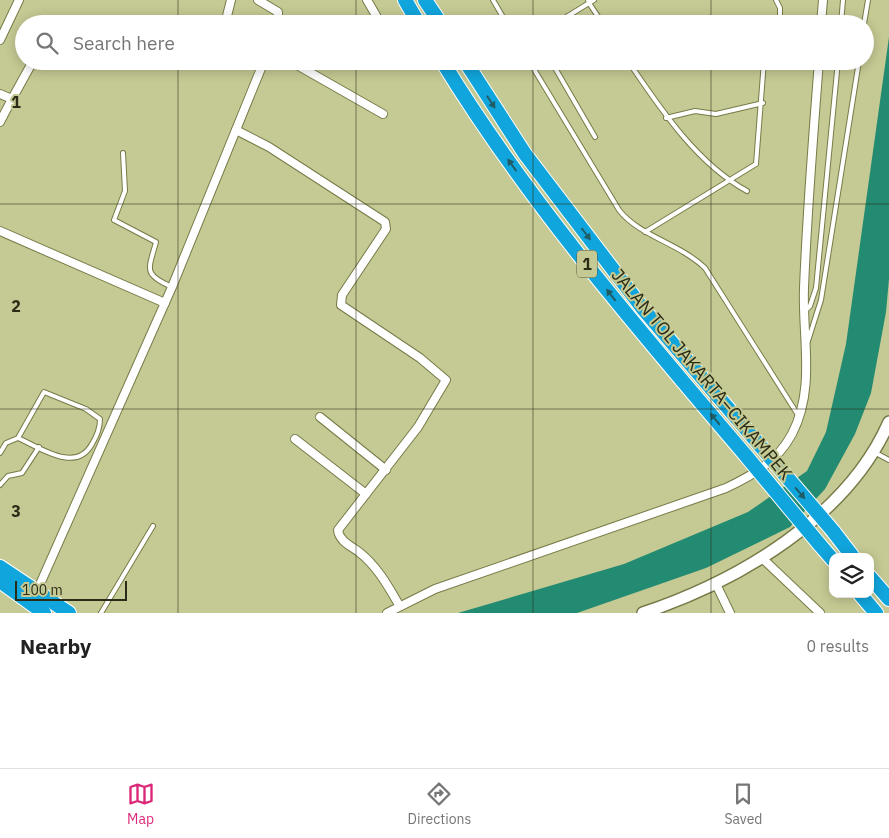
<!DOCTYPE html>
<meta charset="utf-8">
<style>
:root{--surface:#fff;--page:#f2f2f2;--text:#222;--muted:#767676;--line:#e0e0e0;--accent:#db2777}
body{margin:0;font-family:"IBM Plex Sans",sans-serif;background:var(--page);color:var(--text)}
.controls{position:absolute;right:15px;bottom:15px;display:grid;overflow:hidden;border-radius:10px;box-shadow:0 2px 12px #0003}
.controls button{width:45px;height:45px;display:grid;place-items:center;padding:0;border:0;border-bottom:1px solid var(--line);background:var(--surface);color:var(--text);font:25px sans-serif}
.scale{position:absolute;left:15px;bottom:12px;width:112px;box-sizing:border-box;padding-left:5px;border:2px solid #2b2c17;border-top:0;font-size:14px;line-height:18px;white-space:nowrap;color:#2b2c17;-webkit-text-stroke:4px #c5c993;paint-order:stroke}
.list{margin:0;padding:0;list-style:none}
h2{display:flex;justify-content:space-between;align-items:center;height:65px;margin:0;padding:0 20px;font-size:21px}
h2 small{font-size:16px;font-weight:400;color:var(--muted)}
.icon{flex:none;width:28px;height:28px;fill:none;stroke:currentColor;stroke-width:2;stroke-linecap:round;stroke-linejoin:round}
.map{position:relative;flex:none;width:889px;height:613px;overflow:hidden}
.search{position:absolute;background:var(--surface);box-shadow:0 2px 12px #0003;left:15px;right:15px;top:15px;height:55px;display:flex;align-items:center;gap:12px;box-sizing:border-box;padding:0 18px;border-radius:28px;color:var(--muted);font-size:19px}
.sheet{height:155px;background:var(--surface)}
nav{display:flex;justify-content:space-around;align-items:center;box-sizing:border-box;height:70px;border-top:1px solid var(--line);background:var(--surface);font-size:14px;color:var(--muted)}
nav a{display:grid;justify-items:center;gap:2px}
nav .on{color:var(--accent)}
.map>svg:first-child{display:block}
.water{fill:#228b71}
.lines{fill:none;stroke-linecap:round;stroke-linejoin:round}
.lane-casing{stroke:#787b48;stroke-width:6}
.street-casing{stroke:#787b48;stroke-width:10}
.secondary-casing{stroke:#787b48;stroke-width:14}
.highway-casing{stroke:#fff;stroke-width:16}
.lane{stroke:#fff;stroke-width:4}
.street{stroke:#fff;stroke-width:8}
.secondary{stroke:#fff;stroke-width:11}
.highway{stroke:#10a5dc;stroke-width:14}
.highway-bridge-casing{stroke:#fff;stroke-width:16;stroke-linecap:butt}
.highway-bridge{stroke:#10a5dc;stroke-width:14}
.oneway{fill:#205c66}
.grid{fill:none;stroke:#2b2c17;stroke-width:1;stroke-opacity:0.55}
.labels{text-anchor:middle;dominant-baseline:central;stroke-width:4;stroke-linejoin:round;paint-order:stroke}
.shield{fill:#c5c993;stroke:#595b3c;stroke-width:1}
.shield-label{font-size:16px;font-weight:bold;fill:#2b2c17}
.street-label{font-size:18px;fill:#2b2c17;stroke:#c5c993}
.grid-label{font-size:16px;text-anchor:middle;font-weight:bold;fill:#2b2c17;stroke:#c5c993;stroke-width:4;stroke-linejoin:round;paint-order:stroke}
</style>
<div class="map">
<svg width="889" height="613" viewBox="0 0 889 613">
<rect width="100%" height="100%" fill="#c5c993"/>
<polygon class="water" points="889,37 889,279 886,312 871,393 855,434 825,489 790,527 706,568 577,613 458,613 624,564 748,512 807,471 826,432 846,344"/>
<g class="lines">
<g class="lane-casing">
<g id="lane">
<polyline points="493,0 507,24"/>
<polyline points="594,0 589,3 603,24"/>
<polyline points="776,0 780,8 780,24"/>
<polyline points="570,15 575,24"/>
<polyline points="555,24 589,3 588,0"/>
<polyline points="841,24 843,0"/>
<polyline points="864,24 868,0"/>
<path d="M529,61L619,210C639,236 679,243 705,268L798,415"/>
<polyline points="551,61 595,137"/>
<path d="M628,61C660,108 696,163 747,191"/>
<polyline points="666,118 695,111 716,114 763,103"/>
<path d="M123,153L125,191L114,220L156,242C149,269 142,274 172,287"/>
<polyline points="645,232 756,164 764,61"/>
<polyline points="804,312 810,306 816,288 838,61"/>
<polyline points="808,341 821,300 859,61"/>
<polyline points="874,452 889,460"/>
<path d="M0,453L6,443L18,438C39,447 76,474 92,444C97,436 100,428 100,419L86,409L44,392L18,438"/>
<polyline points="0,485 8,476 22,473 39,447"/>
<polyline points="101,613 153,526"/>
</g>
</g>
<g class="street-casing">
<g id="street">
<polyline points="258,0 278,12 278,24"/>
<polyline points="367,0 381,24"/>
<polyline points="225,24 231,0"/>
<polyline points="821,24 823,0"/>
<polyline points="0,40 19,0"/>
<polyline points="290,61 383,114"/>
<polyline points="0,94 12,99 0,122"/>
<polyline points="12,99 33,61"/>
<path d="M236,130L269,147L385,222L386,229L342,295L341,305L420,358L446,380L418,427L338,530C339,541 351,546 359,552C377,566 388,586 399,605"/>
<polyline points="0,231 165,303"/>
<polyline points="320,417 386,470"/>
<polyline points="295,439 366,494"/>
<polyline points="763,559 820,613"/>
<polyline points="716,584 730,613"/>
<polyline points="37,591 172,287 264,61"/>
<path d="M387,613L435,589L726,488C753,475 777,462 792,434C816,388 802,337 804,288C807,212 813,137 819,61"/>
</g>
</g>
<g class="secondary-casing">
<path id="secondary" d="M643,613C738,581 847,518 889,422"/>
</g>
<g class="highway-casing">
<g id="highway">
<polyline points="405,0 419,24"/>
<polyline points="425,0 441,24"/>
<path d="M442,61C529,203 639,330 747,457"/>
<polyline points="465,61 525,154 644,310 757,442"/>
<polyline points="833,531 853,557"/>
<polyline points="820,545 833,560"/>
<polyline points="0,567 69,613"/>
<polyline points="870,577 889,599"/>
<polyline points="0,581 44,613"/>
<polyline points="860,594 876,613"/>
</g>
</g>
<use href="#lane" class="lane"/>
<use href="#street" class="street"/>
<use href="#secondary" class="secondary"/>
<use href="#highway" class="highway"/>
<g class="highway-bridge-casing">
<g id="highway-bridge">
<polyline points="757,442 833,531"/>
<polyline points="747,457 820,545"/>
</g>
</g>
<use href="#highway-bridge" class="highway-bridge"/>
</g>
<defs><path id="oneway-solid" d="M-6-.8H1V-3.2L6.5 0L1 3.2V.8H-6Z" transform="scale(1.25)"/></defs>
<g class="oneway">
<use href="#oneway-solid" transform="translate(491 102) rotate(57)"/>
<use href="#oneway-solid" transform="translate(512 165) rotate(-126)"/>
<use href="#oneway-solid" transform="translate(586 234) rotate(53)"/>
<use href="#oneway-solid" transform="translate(611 295) rotate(-128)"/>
<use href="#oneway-solid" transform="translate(715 419) rotate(-130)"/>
<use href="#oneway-solid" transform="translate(800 493) rotate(49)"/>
</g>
<path class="grid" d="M178,0V24M356,0V24M533,0V24M711,0V24M178,61V613M356,61V613M533,61V613M711,61V613M0,204H889M0,409H889"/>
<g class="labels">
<rect class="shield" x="577" y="250.5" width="20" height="27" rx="4"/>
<g class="shield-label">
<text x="587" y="264">1</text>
</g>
<g class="street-label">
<text transform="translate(702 374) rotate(50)">JALAN TOL JAKARTA–CIKAMPEK</text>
</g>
</g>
<g class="grid-label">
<text x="16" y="108">1</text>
<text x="16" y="312">2</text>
<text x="16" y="517">3</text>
</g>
</svg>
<div class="controls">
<button><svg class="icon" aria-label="layers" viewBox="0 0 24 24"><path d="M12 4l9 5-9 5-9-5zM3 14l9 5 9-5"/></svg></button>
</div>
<div class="scale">100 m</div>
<div class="search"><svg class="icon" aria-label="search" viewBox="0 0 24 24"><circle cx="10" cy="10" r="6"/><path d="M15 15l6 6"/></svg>Search here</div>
</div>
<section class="sheet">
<h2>Nearby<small>0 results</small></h2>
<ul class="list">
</ul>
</section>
<nav>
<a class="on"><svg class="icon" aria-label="map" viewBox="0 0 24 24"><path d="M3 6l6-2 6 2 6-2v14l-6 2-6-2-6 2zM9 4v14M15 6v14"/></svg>Map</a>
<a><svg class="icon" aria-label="directions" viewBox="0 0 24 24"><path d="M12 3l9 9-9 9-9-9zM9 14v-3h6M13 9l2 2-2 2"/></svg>Directions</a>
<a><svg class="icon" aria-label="saved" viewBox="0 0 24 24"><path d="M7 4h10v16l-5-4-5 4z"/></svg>Saved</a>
</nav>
